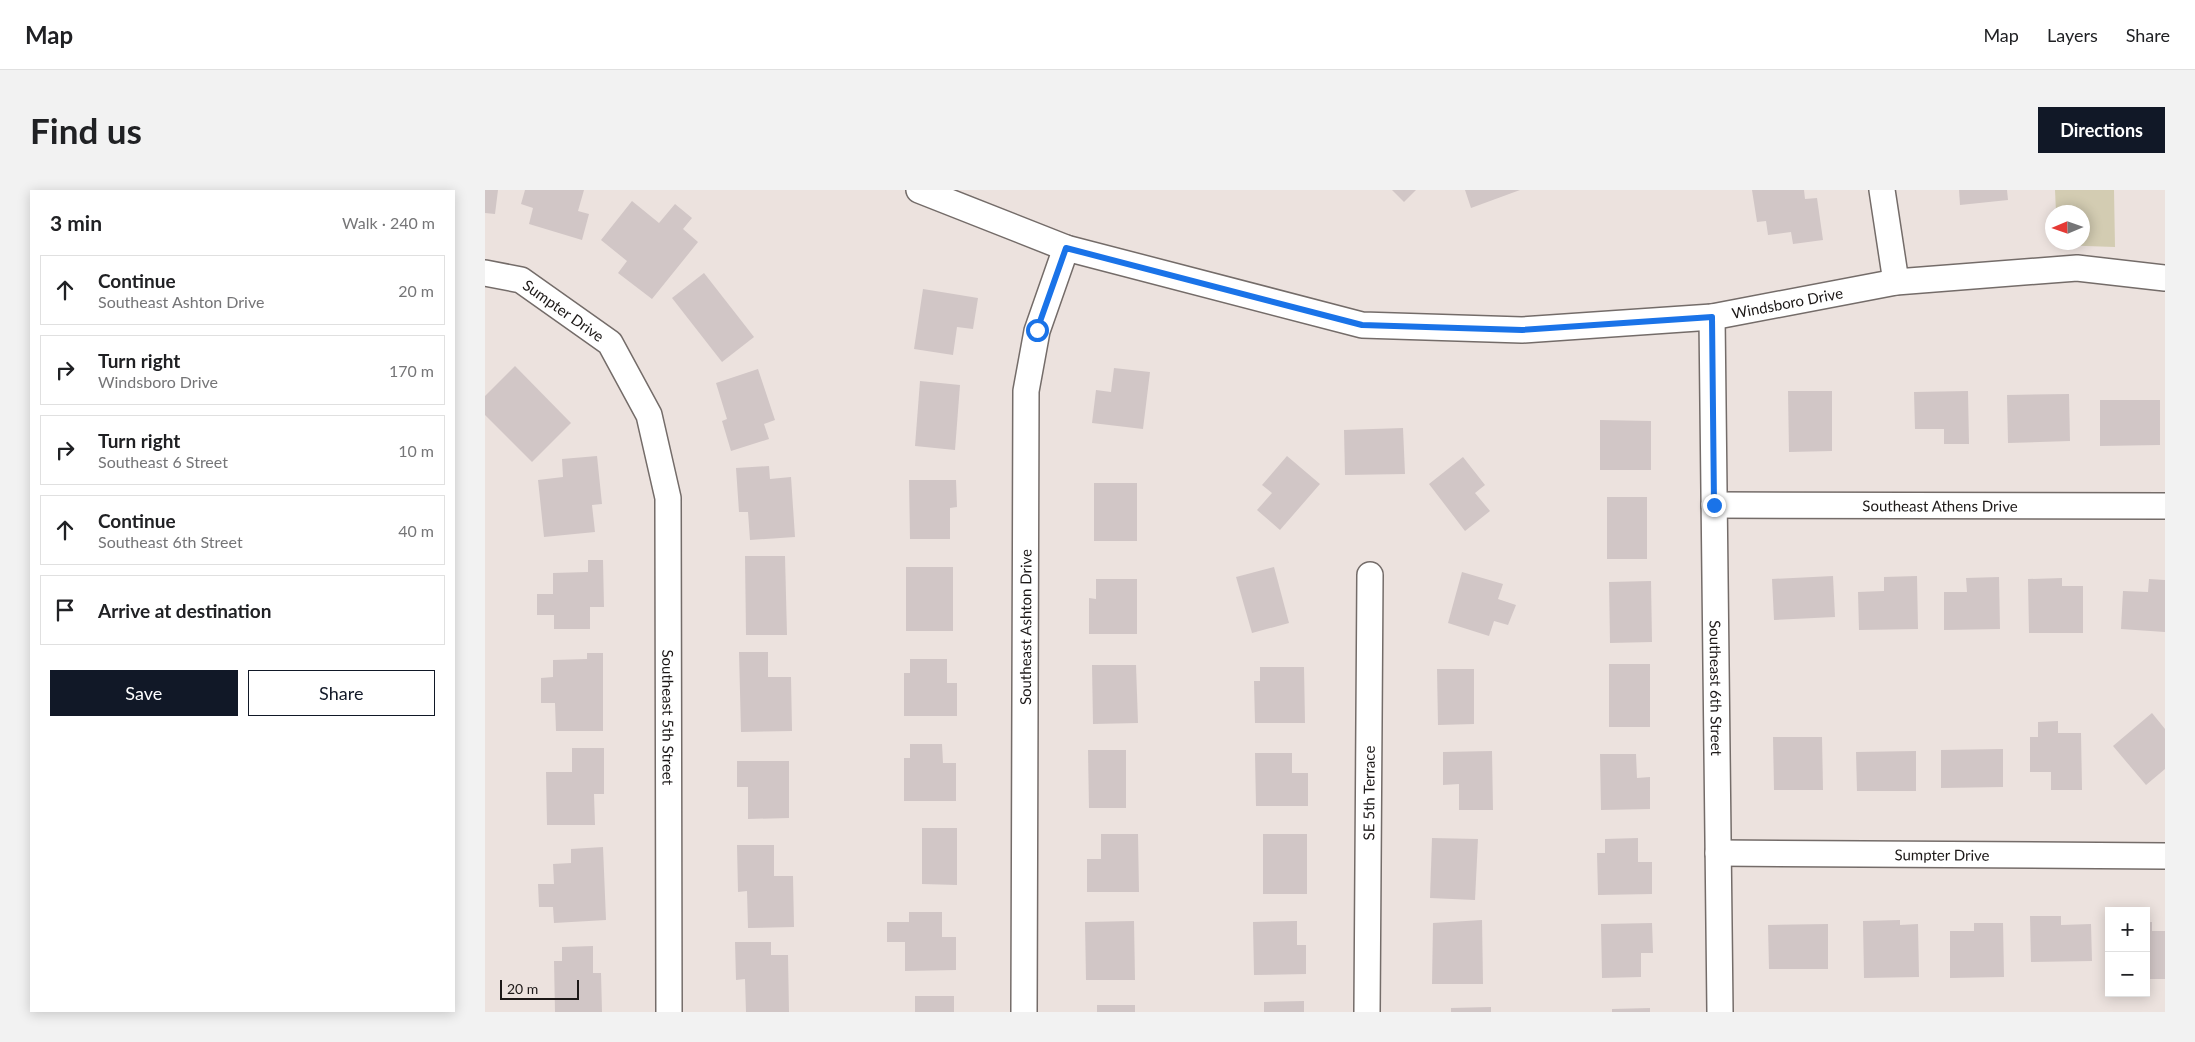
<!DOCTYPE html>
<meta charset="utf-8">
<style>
:root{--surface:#fff;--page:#f2f2f2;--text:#202124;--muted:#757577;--line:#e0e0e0;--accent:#111827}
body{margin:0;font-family:Lato,sans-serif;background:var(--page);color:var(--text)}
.controls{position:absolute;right:15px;bottom:15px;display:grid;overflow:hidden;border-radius:0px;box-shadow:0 2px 12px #0003}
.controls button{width:45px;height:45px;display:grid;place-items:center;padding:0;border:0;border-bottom:1px solid var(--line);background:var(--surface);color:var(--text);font:25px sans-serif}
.compass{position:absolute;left:1560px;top:15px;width:45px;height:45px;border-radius:50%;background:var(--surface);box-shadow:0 2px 12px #0003;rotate:268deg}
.scale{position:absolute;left:15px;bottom:12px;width:79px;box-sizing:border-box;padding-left:5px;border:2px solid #1c1817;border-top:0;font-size:14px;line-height:18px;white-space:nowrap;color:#1c1817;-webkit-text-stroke:4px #ece2de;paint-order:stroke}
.stop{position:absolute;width:15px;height:15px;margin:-11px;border:4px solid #1a73e8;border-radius:50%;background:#fff}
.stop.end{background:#1a73e8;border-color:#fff;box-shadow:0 1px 5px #0008}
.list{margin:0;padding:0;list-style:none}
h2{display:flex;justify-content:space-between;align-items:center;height:65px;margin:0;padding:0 20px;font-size:21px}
h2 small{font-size:16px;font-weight:400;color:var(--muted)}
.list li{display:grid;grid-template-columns:32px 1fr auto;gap:15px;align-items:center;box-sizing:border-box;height:70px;margin:0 10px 10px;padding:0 10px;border:1px solid var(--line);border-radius:0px}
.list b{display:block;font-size:19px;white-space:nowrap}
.list p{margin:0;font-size:16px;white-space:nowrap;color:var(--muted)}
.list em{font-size:16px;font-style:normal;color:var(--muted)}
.actions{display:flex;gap:10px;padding:15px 20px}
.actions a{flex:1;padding:11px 0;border:1px solid var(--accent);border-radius:0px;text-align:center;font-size:18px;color:var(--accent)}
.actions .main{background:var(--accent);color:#fff}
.icon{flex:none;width:28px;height:28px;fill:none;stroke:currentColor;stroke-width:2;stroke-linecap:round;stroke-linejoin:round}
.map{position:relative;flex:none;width:1680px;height:822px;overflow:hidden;border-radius:0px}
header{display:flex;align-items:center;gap:30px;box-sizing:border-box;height:70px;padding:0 25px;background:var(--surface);border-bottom:1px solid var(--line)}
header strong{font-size:24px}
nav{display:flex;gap:28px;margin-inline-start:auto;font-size:18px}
.intro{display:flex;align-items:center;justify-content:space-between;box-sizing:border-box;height:120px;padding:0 30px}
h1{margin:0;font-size:35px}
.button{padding:12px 22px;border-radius:0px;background:var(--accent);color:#fff;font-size:18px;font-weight:700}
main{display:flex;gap:30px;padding:0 30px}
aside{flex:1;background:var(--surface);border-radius:0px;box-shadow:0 2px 12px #0003}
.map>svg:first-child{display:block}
.green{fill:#d3ccb2}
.building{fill:#d1c6c6}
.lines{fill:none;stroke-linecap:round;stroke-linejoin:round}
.street-casing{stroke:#746c69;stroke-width:28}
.street{stroke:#fff;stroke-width:25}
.route{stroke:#1a73e8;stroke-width:6}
.labels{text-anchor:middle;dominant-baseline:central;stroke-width:4;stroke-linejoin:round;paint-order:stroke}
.street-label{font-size:15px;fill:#1c1817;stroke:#ece2de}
</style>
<header>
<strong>Map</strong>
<nav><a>Map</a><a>Layers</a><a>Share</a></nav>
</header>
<div class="intro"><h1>Find us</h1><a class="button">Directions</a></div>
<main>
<aside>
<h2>3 min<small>Walk · 240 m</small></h2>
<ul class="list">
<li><svg class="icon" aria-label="ahead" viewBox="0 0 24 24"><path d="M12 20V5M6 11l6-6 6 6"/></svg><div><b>Continue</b><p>Southeast Ashton Drive</p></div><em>20 m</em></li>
<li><svg class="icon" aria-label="right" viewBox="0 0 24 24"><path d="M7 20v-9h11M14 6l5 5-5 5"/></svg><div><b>Turn right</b><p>Windsboro Drive</p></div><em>170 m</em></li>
<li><svg class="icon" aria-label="right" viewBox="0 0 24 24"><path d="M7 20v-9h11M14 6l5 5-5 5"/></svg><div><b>Turn right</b><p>Southeast 6 Street</p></div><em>10 m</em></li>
<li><svg class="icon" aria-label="ahead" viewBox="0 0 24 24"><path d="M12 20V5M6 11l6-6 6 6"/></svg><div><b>Continue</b><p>Southeast 6th Street</p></div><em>40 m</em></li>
<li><svg class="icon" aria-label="arrive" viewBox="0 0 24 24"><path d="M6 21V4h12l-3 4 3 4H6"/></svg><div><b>Arrive at destination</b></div></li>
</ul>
<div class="actions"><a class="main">Save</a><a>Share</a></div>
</aside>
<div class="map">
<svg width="1680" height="822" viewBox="0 0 1680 822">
<rect width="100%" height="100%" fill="#ece2de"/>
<polygon class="green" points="1570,0 1629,0 1630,57 1572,55 1572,53 1598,52 1598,22 1571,22"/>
<g class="building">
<polygon points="0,0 13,0 10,24 0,23"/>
<polygon points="40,0 99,0 93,21 104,24 97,50 44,34 48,18 36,14"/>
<polygon points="907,0 931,0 919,12"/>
<polygon points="980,0 1035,0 986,18"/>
<polygon points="1267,0 1319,0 1320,9 1332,8 1338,50 1308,54 1306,42 1283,45 1281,31 1272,32"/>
<polygon points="1474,0 1522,0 1523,10 1475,15"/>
<polygon points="147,11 174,33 190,14 207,28 198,39 213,52 167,109 133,83 142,71 116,50"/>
<polygon points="219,83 269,147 237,172 187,108"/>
<polygon points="438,99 493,108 488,139 472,137 468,165 429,159"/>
<polygon points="30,176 86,233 47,272 0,225 0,206"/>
<polygon points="629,178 665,182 658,239 607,233 611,200 626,202"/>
<polygon points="273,179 290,230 279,234 284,249 246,261 237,231 242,229 231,193"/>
<polygon points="435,191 475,195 470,260 430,256"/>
<polygon points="1303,201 1347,201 1347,261 1304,262"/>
<polygon points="1483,201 1484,254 1459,254 1459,239 1430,239 1429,202"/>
<polygon points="1584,204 1585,251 1523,253 1522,205"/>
<polygon points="1615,210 1675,210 1675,255 1615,256"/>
<polygon points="1115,230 1166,231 1166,280 1115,280"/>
<polygon points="918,238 920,284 860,285 859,240"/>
<polygon points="112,266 117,314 107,315 110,342 59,347 53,290 78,287 77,269"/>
<polygon points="802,266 835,294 795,340 772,320 787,303 777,295"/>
<polygon points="978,267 1000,295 990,303 1005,321 980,341 944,294"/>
<polygon points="284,276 285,289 306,287 310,347 265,350 263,322 254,322 251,278"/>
<polygon points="424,290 471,290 472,317 465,318 465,349 425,349"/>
<rect x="609" y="293" width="43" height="58"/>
<rect x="1122" y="307" width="40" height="62"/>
<polygon points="260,366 300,366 302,445 261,445"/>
<polygon points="103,370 118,370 119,417 105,417 105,439 69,439 69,425 52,425 52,404 68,404 68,383 103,382"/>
<rect x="421" y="377" width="47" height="64"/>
<polygon points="789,377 804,433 767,443 751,387"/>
<polygon points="977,382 1018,394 1013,409 1031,415 1023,435 1009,431 1004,446 963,433"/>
<polygon points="1348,386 1350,427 1289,430 1287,389"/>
<polygon points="1432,386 1433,439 1374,440 1373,402 1399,401 1399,387"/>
<polygon points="1514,387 1515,439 1459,440 1459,402 1482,402 1481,388"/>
<polygon points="1577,388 1577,396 1598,396 1598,443 1544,443 1543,389"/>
<polygon points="611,389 652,389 652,444 604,444 604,408 611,409"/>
<polygon points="1664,389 1680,390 1680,442 1636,439 1638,401 1663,402"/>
<polygon points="1166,391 1167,452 1125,453 1124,392"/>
<polygon points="254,462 283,462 283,487 306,487 307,541 256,542"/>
<polygon points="102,463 118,463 118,541 71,541 70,513 56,513 56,488 68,487 68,470 102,469"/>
<polygon points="425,469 462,469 462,493 472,493 472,526 419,526 419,483 425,483"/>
<rect x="1124" y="474" width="41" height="63"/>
<polygon points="607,475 651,475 653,533 608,534"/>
<polygon points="775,477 819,477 820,533 770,533 769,491 775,491"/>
<polygon points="952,479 989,479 989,534 953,535"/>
<polygon points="1667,523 1680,539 1680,579 1661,595 1628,556"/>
<polygon points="1573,531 1573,543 1596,543 1597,600 1566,600 1566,582 1545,582 1545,547 1553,547 1553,532"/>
<polygon points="1288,547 1337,547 1338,600 1289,600"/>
<polygon points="425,554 457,554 458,573 471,573 471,611 419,611 419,568 425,568"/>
<polygon points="87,558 119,558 119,604 109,604 110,635 62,635 61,582 87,582"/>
<polygon points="1518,559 1518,597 1456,598 1456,560"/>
<polygon points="603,560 641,560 641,618 604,618"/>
<polygon points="1007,561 1008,620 974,620 974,594 958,595 958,562"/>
<polygon points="1431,561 1431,601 1372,601 1371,562"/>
<polygon points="770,563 807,563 807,583 823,583 823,616 771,616"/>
<polygon points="1115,564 1151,564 1152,588 1165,587 1165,619 1116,620"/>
<polygon points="252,571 304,571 304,628 263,629 263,597 252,597"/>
<polygon points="437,638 472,638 472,695 437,694"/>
<polygon points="616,644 653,644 654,702 602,702 602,669 616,669"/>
<rect x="778" y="644" width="44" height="60"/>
<polygon points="947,648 993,649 990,710 945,708"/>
<polygon points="1153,648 1153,672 1167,672 1167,704 1113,705 1112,663 1120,663 1120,649"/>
<polygon points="252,655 289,655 289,686 308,686 309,737 263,738 262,701 253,702"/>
<polygon points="118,657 121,730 69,733 68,717 54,717 53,694 69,694 68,674 86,673 86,659"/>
<polygon points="424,722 457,722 457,747 471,747 471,780 420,781 420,752 402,752 402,732 424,732"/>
<polygon points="1545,726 1576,726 1576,735 1606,734 1607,771 1546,772"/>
<polygon points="997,730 998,794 947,794 948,733"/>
<polygon points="1415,730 1415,735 1433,734 1434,787 1379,788 1378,731"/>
<polygon points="649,731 650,790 601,790 600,732"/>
<polygon points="812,731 812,755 821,755 821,784 769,785 768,732"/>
<polygon points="1661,732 1667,732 1667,741 1680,741 1680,789 1661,789"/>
<polygon points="1167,733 1168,763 1156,763 1156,787 1117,788 1116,734"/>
<polygon points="1489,733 1518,733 1519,787 1465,788 1465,741 1489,741"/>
<polygon points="1343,734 1343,779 1284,779 1283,735"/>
<polygon points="250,752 286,752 286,765 303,765 304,822 261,822 260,789 251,790"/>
<polygon points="108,756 108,783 116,783 117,822 70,822 69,771 77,771 77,757"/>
<rect x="430" y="806" width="39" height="16"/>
<polygon points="819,811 819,822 779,822 779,812"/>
<rect x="612" y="815" width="38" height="7"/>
<polygon points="1006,817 1006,822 966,822 966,818"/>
<polygon points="1165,818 1165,822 1127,822 1127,819"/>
</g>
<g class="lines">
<g class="street-casing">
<g id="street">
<path id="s1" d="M434,0L581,58L877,135L1037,140L1227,127L1411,92L1592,78L1680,88"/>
<polyline points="1397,0 1411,92"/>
<path id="s2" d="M0,83L36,90L125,153L164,225L183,308L184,822"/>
<path id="s3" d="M1227,127L1235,822"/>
<path id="s4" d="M1229,315L1680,316"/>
<path id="s5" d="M1233,663L1680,666"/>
<path id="s6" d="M539,822L541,201L552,141L581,58"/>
<path id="s7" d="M882,822L885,385"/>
</g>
</g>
<use href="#street" class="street"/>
</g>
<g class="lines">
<polyline class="route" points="552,140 581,58 877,135 1037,140 1227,127 1229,315"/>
</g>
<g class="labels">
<g class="street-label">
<text stroke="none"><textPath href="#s1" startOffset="891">Windsboro Drive</textPath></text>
<text stroke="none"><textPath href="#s2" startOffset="89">Sumpter Drive</textPath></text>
<text stroke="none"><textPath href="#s4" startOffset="226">Southeast Athens Drive</textPath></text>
<text stroke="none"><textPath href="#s6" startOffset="385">Southeast Ashton Drive</textPath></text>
<text stroke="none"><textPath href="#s3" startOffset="371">Southeast 6th Street</textPath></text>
<text stroke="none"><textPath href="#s2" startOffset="532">Southeast 5th Street</textPath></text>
<text stroke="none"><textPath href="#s7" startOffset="219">SE 5th Terrace</textPath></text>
<text stroke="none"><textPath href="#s5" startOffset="224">Sumpter Drive</textPath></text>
</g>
</g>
</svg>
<div class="controls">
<button>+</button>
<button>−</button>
</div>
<svg class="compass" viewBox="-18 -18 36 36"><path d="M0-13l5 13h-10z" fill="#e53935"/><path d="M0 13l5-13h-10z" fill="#757577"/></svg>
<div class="scale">20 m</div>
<div class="stop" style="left:552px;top:140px"></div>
<div class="stop end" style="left:1229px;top:315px"></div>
</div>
</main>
